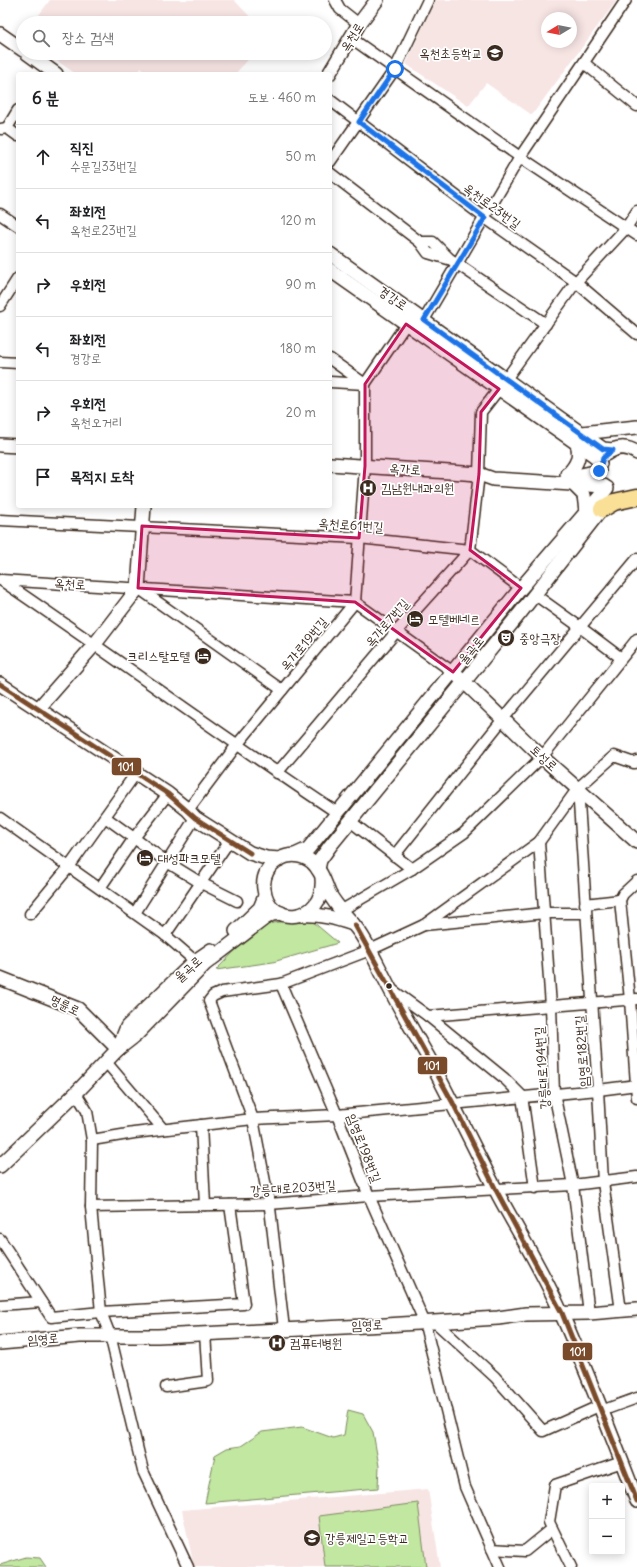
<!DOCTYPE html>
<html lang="ko">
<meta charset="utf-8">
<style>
:root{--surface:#fff;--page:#f2f2f2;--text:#202124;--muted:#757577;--line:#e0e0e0}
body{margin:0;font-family:Delius,"Poor Story",sans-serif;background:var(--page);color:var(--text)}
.controls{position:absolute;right:12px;bottom:12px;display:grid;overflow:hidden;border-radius:4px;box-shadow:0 2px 10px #0003}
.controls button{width:36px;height:36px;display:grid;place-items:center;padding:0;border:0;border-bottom:1px solid var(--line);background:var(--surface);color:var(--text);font:20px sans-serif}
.compass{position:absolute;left:541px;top:12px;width:36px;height:36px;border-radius:50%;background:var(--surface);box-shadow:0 2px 10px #0003;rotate:260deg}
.stop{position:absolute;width:12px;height:12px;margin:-9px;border:3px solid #1a73e8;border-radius:50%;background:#fff}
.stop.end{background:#1a73e8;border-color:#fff;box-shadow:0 1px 4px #0008}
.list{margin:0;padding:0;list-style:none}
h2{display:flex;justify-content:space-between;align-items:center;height:52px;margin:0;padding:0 16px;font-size:17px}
h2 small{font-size:13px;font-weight:400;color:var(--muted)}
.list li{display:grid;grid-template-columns:26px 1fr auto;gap:12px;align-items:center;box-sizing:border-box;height:64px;padding:0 16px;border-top:1px solid var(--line)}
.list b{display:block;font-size:15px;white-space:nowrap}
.list p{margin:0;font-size:13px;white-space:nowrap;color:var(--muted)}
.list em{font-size:13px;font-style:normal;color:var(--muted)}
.icon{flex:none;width:22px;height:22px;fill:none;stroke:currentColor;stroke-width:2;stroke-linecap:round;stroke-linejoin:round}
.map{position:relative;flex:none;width:637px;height:1567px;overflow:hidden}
.search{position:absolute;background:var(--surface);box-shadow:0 2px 10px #0003;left:16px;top:16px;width:316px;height:44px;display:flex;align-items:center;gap:10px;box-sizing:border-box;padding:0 14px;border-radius:22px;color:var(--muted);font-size:15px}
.panel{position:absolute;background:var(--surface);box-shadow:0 2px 10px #0003;left:16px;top:72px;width:316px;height:436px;border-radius:4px}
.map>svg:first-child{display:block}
.built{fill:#f7e5e4;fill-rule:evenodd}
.green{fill:#c1e7a1;stroke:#7e8860}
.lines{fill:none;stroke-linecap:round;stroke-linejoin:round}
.minor-casing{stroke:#3b2a1e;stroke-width:13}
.tertiary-casing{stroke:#3b2a1e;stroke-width:16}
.primary-casing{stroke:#3b2a1e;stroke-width:19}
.minor{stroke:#fff;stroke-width:10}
.tertiary{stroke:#fff;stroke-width:13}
.primary{stroke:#fadf96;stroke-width:16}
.bus-1-casing{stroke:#fff;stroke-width:8}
.bus-1{stroke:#7a4b2a;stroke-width:5}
.route{stroke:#1a73e8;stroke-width:5}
.marked{fill:#c2185b;fill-opacity:0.2;stroke:#c2185b;stroke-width:3;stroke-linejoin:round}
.bus-dot{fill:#3b2a1e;stroke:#fff;stroke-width:1.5}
.labels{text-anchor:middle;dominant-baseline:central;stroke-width:3.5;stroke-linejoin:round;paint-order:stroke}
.street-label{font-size:13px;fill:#3b2a1e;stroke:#fff}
.poi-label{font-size:13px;fill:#3b2a1e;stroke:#fff;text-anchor:start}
.line-badge{stroke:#fff;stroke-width:1.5}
.badge-label{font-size:11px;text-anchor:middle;font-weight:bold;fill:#fff}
</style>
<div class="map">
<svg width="637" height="1567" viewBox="0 0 637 1567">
<rect width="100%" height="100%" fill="#fff"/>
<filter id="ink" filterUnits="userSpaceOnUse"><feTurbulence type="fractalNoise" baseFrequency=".025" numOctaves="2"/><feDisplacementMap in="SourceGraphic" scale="8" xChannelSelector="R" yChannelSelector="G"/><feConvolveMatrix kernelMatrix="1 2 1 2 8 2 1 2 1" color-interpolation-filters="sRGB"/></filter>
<g filter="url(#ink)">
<g class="built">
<polygon points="50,0 234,0 256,23 33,23"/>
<path d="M435,0H617L532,115L486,83L468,106L406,64ZM547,18H571V42H547Z"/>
<polygon points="46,53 254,53 235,74 147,74 141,68 137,74 76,74"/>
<polygon points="428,1489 440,1567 194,1567 182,1510"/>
</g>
<g class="green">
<polygon points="312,921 338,943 273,962 216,970 259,926 279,922"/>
<polygon points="348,1410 363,1414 373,1432 379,1466 378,1488 205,1503 215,1455 227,1448 241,1446 262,1432 302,1427 333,1438 344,1435"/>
<polygon points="418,1503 426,1567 325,1567 319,1516"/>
<polygon points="26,1557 40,1558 46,1567 0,1567 0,1565"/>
</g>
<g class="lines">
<g class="minor-casing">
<g id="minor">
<polyline points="335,0 340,9 359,24"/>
<polyline points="351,38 520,157 637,235"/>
<polyline points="584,63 637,106"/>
<polyline points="330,100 485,218 576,282 637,334"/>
<polyline points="7,128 18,110"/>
<polyline points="1,129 7,128 18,136"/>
<polyline points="330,162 395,69 428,0"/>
<polyline points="330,173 420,242 428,253 448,259"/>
<polyline points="0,214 18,226"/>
<polyline points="420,242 433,242 450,259 546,324"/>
<polyline points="0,306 18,278"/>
<polyline points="424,320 520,157 626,0"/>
<polyline points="330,359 365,384"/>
<polyline points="0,362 18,363"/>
<polyline points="506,379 576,282 626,228 637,211"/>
<polyline points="330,382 365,384"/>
<polyline points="0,520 359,538 470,550 521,588"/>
<polyline points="1,580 355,602 453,672"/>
<path d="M1,580C113,656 223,737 336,812"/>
<polyline points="138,588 282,690"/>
<polyline points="534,594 580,627 621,658"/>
<polyline points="277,773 396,632 470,550 479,474 481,412 499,389"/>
<polyline points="578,788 598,1090 603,1182 621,1311"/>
<polyline points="188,810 236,746 355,602 365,466 365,384 406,324"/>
<polyline points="105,817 167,862 201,883 237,901"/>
<polyline points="0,818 165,935 195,961"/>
<polyline points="350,821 412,869"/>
<polyline points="539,842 551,1006 554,1093 573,1185 589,1313"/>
<polyline points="394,856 503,719 637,559"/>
<polyline points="637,881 623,894 620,900 630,1000 637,1098"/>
<polyline points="100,888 134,838 168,794"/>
<polyline points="585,904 620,900"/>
<polyline points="342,910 412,869 464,833 542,757 637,639"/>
<polyline points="135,913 195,818"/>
<polyline points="30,914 69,867 136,773"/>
<polyline points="424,925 545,913 585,913"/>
<polyline points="165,935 230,840"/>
<polyline points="281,984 337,1115 369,1196 424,1321 465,1487 500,1567"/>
<polyline points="391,989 428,1016 504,1078 522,1096 535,1188"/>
<polyline points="428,1016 637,999"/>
<polyline points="106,1062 163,1129"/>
<polyline points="76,1093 87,1111 92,1140 91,1207 101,1312 110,1335 143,1471 188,1567"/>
<polyline points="201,1125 205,1205"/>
<polyline points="92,1140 134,1133 253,1119 337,1115 598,1090 637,1085"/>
<polyline points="91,1207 269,1204 369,1196 573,1185 637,1177"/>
<polyline points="0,1239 51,1317 101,1312 244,1304 230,1205"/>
<polyline points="0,1305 41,1302"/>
<polyline points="434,1321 495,1377 543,1431 599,1406"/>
<polyline points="284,1329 270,1208 253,1119 209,1001 213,996 222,992 281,984 370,950 424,925 539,842 578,788 614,756 634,763 637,761"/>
<polyline points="166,1387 208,1381 205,1333"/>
<polyline points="601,1411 637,1398"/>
<polyline points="492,1549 525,1551 552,1529"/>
<polyline points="571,1567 549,1522 555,1485 622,1462"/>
</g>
</g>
<g class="tertiary-casing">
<g id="tertiary">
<polyline points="0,34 23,50"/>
<polyline points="27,53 56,74"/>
<polyline points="329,74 359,24 377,0"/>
<polyline points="330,254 603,449 613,450"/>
<polyline points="330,270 595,456 600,464"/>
<polyline points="582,433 637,427"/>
<polyline points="0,445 18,446"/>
<path d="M606,454C616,446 627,446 637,453"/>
<polyline points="330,464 479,474 493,479 604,486"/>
<polyline points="567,474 581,475 599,471"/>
<path d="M568,474C577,465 581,456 577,444"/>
<polyline points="572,483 584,495 586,511"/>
<polyline points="458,676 542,757 637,842"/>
<polyline points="0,684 168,794 188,810 195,818 250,853 266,858 280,859"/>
<polyline points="38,709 95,644 138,588 144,506"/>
<polyline points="295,855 308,849 521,588 607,488"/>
<polyline points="318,869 320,860 330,846 521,612 607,502"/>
<path d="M322,878C326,924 268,928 264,889C260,863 292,845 312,862C321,870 325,883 329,893C337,909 353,921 362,936C372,952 380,970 389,987C401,1011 415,1034 428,1057C453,1103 475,1150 499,1196C520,1235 545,1275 562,1315C589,1376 613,1439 637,1501"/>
<path d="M302,915C321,914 335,918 353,924"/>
<polyline points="236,931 260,908 265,896"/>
<polyline points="0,978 78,1009 118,1049"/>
<polyline points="118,1049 127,1027 195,961 211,950"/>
<polyline points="0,1166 76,1093 118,1049 136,1035 205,964 265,918 272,914 281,913"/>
<polyline points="0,1343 80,1336 158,1336 386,1325 498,1318 526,1314 589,1313 637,1309"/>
</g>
</g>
<g class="primary-casing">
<polyline id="primary" points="602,509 614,502 637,497"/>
</g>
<use href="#minor" class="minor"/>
<use href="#tertiary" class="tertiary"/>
<use href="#primary" class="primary"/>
<g class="bus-1-casing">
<g id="bus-1">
<polyline points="0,684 168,794 195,818 250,853"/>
<polyline points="355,925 453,1103 496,1190 562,1313 637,1501"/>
</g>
</g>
<use href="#bus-1" class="bus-1"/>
</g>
</g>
<g class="lines" filter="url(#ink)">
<polyline class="route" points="395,69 359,122 485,218 424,320 603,449 613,450 603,458 599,471"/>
</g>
<path class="marked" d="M406,324L499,389L481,412L479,474L470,550L521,588L453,672L355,602L138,588L142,526L359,538L365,466V384Z"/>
<defs>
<g id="school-disc" transform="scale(0.9)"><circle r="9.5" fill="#3b2a1e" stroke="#fff"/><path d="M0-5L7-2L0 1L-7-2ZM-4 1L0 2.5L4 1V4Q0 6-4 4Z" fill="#fff"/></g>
<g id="hospital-disc" transform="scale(0.9)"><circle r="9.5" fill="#3b2a1e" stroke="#fff"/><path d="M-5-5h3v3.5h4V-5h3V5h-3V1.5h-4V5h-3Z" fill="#fff"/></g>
<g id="hotel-disc" transform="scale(0.9)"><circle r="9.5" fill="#3b2a1e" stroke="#fff"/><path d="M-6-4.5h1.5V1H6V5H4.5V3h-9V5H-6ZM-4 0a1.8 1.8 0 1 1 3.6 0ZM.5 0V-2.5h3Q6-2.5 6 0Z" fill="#fff"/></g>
<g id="theatre-disc" transform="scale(0.9)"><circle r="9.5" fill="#3b2a1e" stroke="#fff"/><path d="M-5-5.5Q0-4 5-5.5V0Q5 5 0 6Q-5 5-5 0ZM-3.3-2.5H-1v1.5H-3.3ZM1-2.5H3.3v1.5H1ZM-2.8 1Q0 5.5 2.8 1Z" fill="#fff"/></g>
</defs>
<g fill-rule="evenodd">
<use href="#school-disc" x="495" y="53"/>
<use href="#hospital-disc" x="368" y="488"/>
<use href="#hotel-disc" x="415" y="619"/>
<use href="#theatre-disc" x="506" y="638"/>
<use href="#hotel-disc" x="203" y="656"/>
<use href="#hotel-disc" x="145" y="858"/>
<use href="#hospital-disc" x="277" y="1343"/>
<use href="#school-disc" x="312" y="1538"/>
</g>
<circle class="bus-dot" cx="389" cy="986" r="3.5"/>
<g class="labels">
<g class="street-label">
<text transform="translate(352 37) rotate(-58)">옥천로</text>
<text transform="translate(492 206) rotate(36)">옥천로23번길</text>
<text transform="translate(393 298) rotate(35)">경강로</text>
<text transform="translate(405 469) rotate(4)">옥가로</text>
<text transform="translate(351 525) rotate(4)">옥천로61번길</text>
<text transform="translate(70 584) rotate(3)">옥천로</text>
<text transform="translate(387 623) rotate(-49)">옥가로7번길</text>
<text transform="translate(304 644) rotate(-50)">옥가로19번길</text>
<text transform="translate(471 650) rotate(-51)">율곡로</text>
<text transform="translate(544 758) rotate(43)">토성로</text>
<text transform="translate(188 969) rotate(-42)">율곡로</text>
<text transform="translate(65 1005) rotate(26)">명륜로</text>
<text transform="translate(582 1051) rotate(-94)">임영로182번길</text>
<text transform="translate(542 1068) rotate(-94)">강릉대로194번길</text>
<text transform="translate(364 1148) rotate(69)">임영로198번길</text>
<text transform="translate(293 1188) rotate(-4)">강릉대로203번길</text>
<text transform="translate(367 1325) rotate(-2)">임영로</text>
<text transform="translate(43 1339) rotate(-4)">임영로</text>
</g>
<g class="poi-label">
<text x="482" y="53" text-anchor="end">옥천초등학교</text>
<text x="381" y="488">김남원내과의원</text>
<text x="428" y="619">모텔베네르</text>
<text x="519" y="638">중앙극장</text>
<text x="190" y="656" text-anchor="end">크리스탈모텔</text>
<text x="158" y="858">대성파크모텔</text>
<text x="290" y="1343">컴퓨터병원</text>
<text x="325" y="1538">강릉제일고등학교</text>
</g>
</g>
<g class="line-badge">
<rect x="111" y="757" width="31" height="19" rx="4" fill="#7a4b2a"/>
<rect x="417" y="1056" width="31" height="19" rx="4" fill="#7a4b2a"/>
<rect x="562" y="1342" width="31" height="19" rx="4" fill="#7a4b2a"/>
</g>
<g class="badge-label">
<text x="126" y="771">101</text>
<text x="432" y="1070">101</text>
<text x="578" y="1356">101</text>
</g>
</svg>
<div class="controls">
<button>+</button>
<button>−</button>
</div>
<svg class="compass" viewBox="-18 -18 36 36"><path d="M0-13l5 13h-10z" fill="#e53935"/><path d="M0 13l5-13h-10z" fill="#757577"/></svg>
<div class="stop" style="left:395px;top:69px"></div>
<div class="stop end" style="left:599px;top:471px"></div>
<div class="search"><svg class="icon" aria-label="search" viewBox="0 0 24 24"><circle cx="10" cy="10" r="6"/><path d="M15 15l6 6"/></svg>장소 검색</div>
<section class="panel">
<h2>6 분<small>도보 · 460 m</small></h2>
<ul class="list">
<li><svg class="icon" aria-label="ahead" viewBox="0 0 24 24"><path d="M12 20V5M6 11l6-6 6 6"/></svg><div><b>직진</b><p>수문길33번길</p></div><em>50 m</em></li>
<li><svg class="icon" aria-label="left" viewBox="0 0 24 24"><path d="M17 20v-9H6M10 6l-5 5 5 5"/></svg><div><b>좌회전</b><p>옥천로23번길</p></div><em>120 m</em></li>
<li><svg class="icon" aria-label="right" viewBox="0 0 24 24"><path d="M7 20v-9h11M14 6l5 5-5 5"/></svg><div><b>우회전</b></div><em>90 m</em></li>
<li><svg class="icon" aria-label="left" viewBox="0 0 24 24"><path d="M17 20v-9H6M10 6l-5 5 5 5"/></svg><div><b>좌회전</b><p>경강로</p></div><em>180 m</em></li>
<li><svg class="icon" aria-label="right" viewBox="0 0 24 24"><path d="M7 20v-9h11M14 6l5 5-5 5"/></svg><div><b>우회전</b><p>옥천오거리</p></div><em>20 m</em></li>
<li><svg class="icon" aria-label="arrive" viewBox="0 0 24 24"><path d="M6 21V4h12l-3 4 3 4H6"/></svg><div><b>목적지 도착</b></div></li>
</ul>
</section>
</div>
